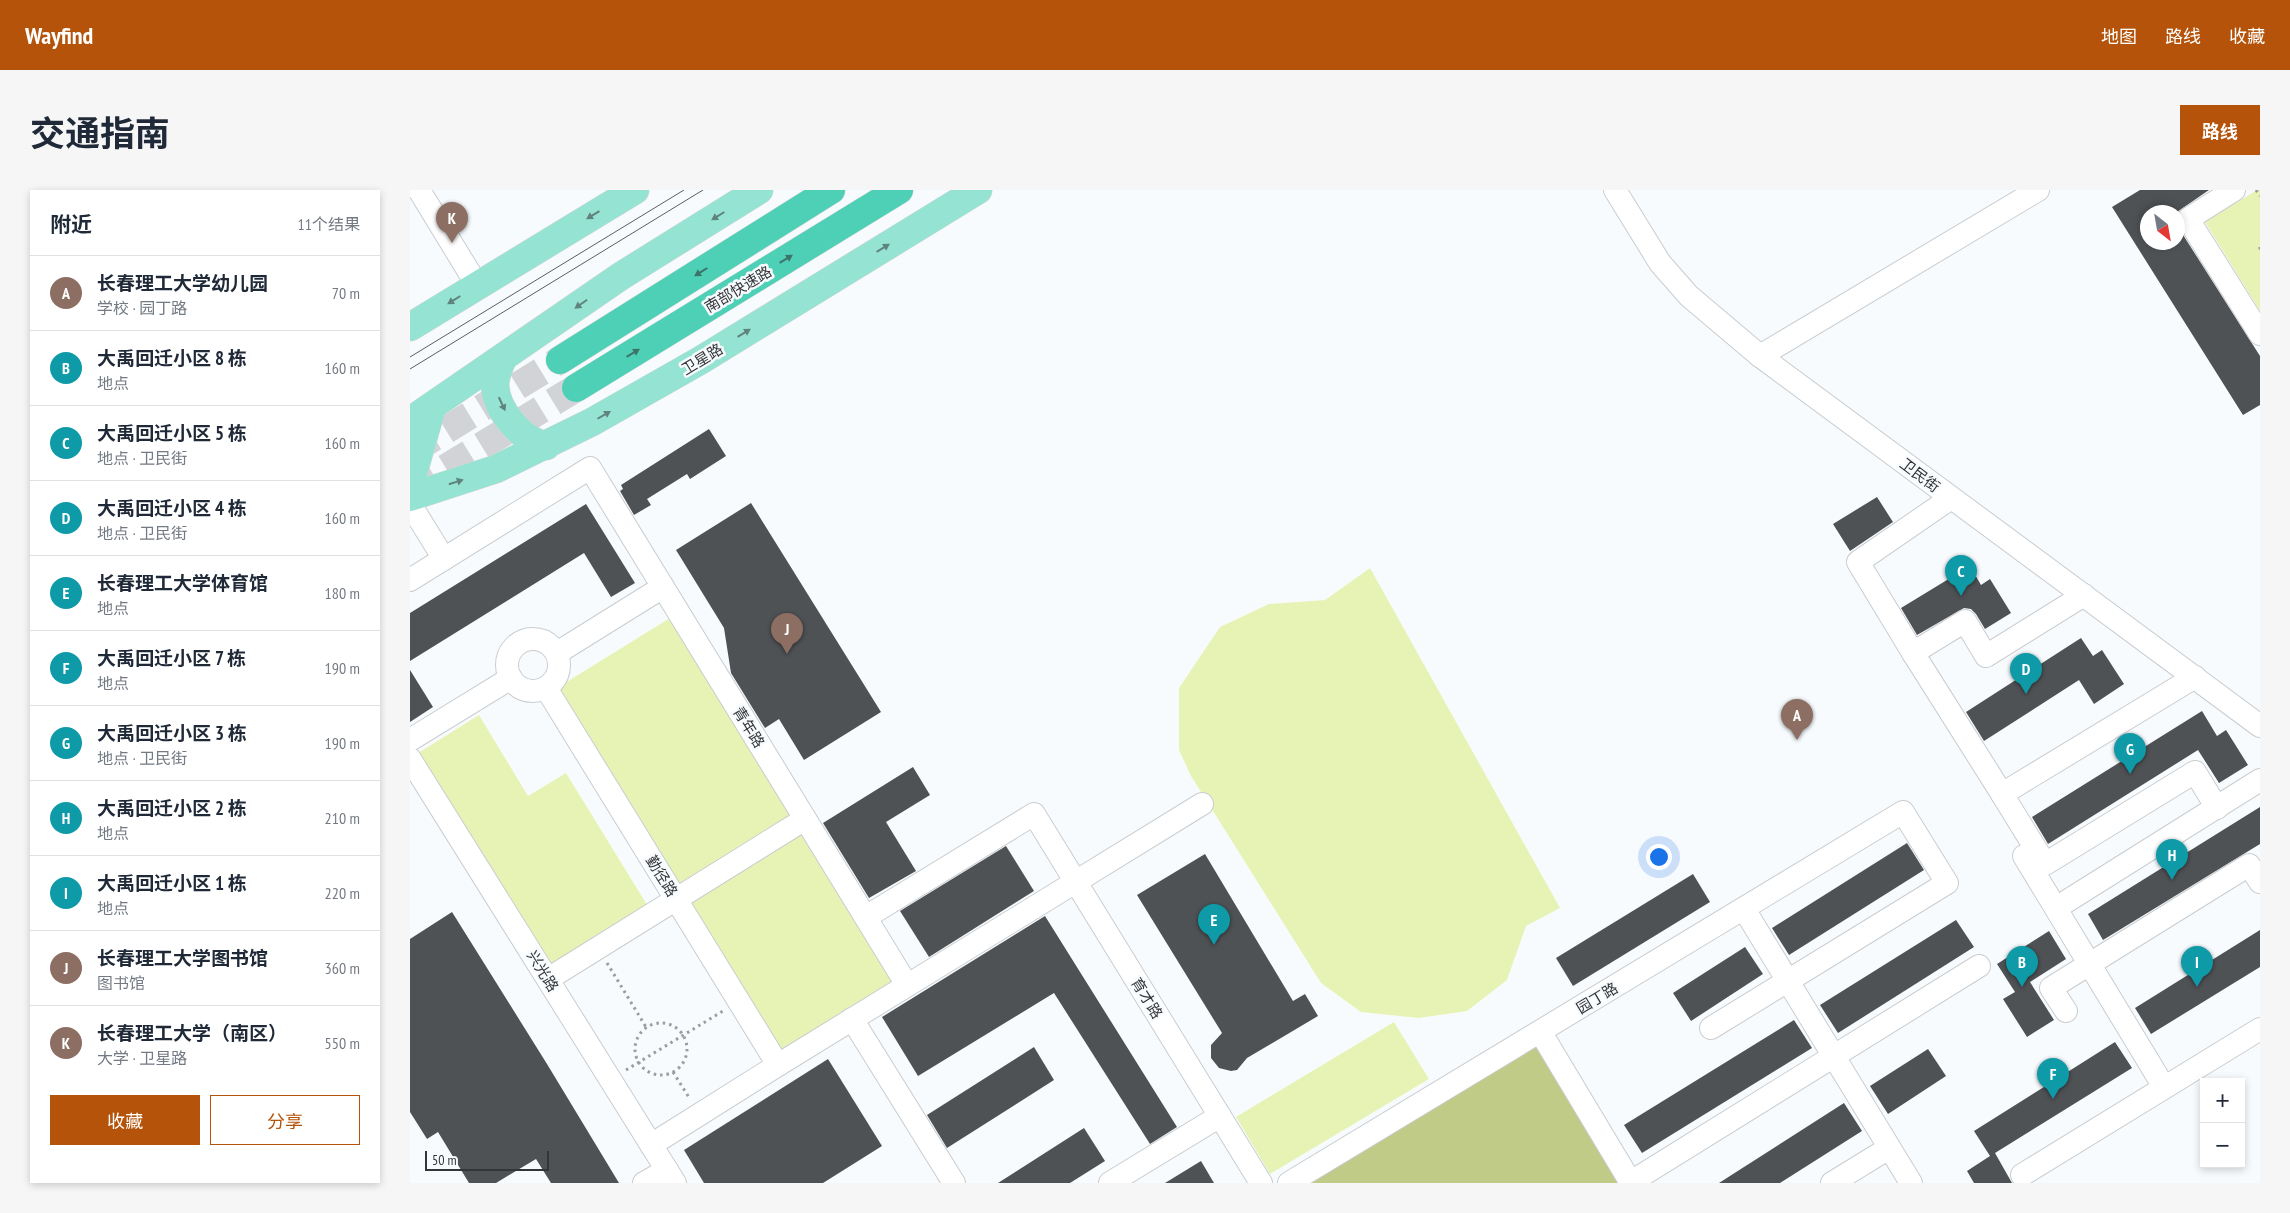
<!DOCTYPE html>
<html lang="zh">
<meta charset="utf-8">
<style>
:root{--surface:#fff;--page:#f6f6f7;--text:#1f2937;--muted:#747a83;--line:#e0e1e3;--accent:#b45309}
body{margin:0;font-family:"PT Sans Narrow","Noto Sans SC",sans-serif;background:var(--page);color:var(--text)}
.controls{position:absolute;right:15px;bottom:15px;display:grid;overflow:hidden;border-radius:0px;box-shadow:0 2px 8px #0003}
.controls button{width:45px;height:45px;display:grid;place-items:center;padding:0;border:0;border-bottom:1px solid var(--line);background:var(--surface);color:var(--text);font:25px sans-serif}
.compass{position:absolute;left:1730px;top:15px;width:45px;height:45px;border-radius:50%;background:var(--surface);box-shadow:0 2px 8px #0003;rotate:149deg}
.scale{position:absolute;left:15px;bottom:12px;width:124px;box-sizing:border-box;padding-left:5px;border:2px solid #343537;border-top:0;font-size:14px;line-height:18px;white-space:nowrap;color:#343537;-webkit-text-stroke:4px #f8fbfe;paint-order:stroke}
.you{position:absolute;left:1248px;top:666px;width:18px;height:18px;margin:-12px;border:4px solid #fff;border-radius:50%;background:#1a73e8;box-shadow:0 0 0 8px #1a73e833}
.badge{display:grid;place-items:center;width:32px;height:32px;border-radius:50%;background:var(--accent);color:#fff;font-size:16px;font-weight:700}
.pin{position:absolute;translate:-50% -41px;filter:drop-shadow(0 1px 2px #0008)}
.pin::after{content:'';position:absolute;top:26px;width:18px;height:15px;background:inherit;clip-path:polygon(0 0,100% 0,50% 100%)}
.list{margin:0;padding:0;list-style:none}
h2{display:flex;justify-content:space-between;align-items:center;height:65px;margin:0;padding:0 20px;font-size:21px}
h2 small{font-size:16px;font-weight:400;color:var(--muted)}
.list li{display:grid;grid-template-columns:32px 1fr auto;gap:15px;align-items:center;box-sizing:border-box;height:75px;padding:0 20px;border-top:1px solid var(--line)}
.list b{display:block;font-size:19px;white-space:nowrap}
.list p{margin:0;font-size:16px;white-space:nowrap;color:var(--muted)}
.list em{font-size:16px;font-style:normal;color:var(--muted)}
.actions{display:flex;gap:10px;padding:15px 20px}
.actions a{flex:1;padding:11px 0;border:1px solid var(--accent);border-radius:0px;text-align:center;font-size:18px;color:var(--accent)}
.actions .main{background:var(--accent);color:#fff}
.map{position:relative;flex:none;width:1850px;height:993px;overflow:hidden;border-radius:0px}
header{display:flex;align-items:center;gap:30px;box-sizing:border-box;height:70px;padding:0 25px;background:var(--accent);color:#fff}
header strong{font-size:24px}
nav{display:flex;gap:28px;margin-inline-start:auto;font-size:18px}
.intro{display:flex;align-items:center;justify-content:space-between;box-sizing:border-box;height:120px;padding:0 30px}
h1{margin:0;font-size:35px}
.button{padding:12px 22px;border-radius:0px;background:var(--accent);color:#fff;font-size:18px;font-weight:700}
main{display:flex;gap:30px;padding:0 30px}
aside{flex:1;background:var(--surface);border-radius:0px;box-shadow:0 2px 8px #0003}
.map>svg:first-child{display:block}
.green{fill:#e7f3b5}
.forest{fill:#bfcb87}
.building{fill:#4f5255}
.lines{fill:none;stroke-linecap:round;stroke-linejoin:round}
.highway-tunnel{stroke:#d1d3d6;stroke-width:28;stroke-dasharray:28 14;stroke-linecap:butt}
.minor-casing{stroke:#c9cdd0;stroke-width:24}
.major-casing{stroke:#d6d7d7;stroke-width:29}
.highway-casing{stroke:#d6d7d7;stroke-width:29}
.path{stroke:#9b9d9f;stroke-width:3;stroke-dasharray:2.5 4;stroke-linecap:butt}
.minor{stroke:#fff;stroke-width:22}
.major{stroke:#95e3d3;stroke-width:28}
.highway{stroke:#4ed0b6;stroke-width:28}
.tram{stroke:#5d5e61;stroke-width:1}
.oneway{fill:#60837d}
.oneway2{fill:#3e736a}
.labels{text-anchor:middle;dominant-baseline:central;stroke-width:5;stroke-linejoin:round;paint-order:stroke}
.street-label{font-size:15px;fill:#343537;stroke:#f8fbfe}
</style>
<header>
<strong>Wayfind</strong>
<nav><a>地图</a><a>路线</a><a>收藏</a></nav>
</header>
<div class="intro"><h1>交通指南</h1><a class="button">路线</a></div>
<main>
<aside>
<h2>附近<small>11个结果</small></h2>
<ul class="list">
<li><span class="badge" style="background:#8d6e63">A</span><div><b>长春理工大学幼儿园</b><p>学校 · 园丁路</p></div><em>70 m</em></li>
<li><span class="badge" style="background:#0f9aa8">B</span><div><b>大禹回迁小区 8 栋</b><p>地点</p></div><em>160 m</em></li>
<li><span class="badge" style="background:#0f9aa8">C</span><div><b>大禹回迁小区 5 栋</b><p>地点 · 卫民街</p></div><em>160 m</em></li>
<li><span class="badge" style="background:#0f9aa8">D</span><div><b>大禹回迁小区 4 栋</b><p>地点 · 卫民街</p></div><em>160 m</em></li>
<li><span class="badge" style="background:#0f9aa8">E</span><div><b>长春理工大学体育馆</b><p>地点</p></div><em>180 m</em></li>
<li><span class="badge" style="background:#0f9aa8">F</span><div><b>大禹回迁小区 7 栋</b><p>地点</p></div><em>190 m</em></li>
<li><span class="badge" style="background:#0f9aa8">G</span><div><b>大禹回迁小区 3 栋</b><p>地点 · 卫民街</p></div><em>190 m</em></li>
<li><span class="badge" style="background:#0f9aa8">H</span><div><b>大禹回迁小区 2 栋</b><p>地点</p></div><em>210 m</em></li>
<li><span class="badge" style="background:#0f9aa8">I</span><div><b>大禹回迁小区 1 栋</b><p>地点</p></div><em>220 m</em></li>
<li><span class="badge" style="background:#8d6e63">J</span><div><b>长春理工大学图书馆</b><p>图书馆</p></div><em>360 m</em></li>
<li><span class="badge" style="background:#8d6e63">K</span><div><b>长春理工大学（南区）</b><p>大学 · 卫星路</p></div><em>550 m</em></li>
</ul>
<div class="actions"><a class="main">收藏</a><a>分享</a></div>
</aside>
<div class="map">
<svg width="1850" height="993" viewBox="0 0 1850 993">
<rect width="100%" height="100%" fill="#f8fbfe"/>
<g class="green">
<polygon points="1847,0 1850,0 1850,121 1795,32"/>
<polygon points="960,378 1150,718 1116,736 1097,790 1057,821 1009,828 951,822 911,793 781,586 769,560 769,498 810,437 859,414 915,410"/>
<polygon points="260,428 484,790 366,863 142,501"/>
<polygon points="69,525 118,606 156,583 239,718 138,780 5,565"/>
<polygon points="984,832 1019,889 860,984 826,927"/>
</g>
<polygon class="forest" points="1131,843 1221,993 879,993"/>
<g class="building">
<polygon points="1730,0 1799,0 1767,22 1738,22 1738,52 1768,52 1768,37 1850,166 1850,215 1833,225 1702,17"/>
<polygon points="299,239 316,266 280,289 277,284 237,309 241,315 224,325 210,301 213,299 211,295"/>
<polygon points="1467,307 1483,332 1440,361 1423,334"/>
<polygon points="341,313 471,522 394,570 369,529 355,538 321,483 314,438 266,360"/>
<polygon points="176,314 225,393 201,407 174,363 0,471 0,423"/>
<polygon points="1560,376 1571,395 1580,389 1601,423 1575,439 1566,424 1561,419 1554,418 1507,445 1491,418"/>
<polygon points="1671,448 1683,466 1692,460 1714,494 1684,514 1669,490 1574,551 1556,522"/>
<polygon points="0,480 23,517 0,532"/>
<polygon points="1792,521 1807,546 1816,540 1838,575 1809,593 1788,560 1638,654 1622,627"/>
<polygon points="503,577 520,605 476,632 506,681 459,708 413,633"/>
<polygon points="1850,617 1850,654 1693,750 1678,724"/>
<polygon points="1497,653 1514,680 1379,765 1362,738"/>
<polygon points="596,656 624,701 519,767 490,721"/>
<polygon points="795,664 883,811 895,804 908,826 837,868 827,880 821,881 809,878 801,868 801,855 812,843 727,705"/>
<polygon points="1283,684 1300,712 1163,796 1146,768"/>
<polygon points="42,722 137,874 209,993 141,993 126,969 86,993 59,993 28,942 17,949 0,922 0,749"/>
<polygon points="635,726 767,937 740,954 644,803 508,886 472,827"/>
<polygon points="1546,730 1564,757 1428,843 1410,815"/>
<polygon points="1850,740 1850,777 1741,844 1725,818"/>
<polygon points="1639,741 1656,769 1620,792 1644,830 1617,847 1593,809 1605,802 1587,774"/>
<polygon points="1335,757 1353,784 1281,831 1263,803"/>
<polygon points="1384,830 1402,858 1232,963 1214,935"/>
<polygon points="1705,852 1722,878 1585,963 1602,993 1564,993 1557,981 1580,966 1564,941"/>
<polygon points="624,857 644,890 537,958 517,925"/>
<polygon points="1518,859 1536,886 1478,924 1460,896"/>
<polygon points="418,869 472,956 413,993 294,993 274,960"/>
<polygon points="1434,913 1452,941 1370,993 1309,993"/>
<polygon points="674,938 695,971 660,993 588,993"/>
<polygon points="791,971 804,993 755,993"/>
</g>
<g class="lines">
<g class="highway-tunnel">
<polyline points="0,262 150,170"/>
<polyline points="0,300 166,198"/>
</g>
<g class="minor-casing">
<g id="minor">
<polyline points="9,0 67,95"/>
<polyline points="1205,0 1250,73 1279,106 1350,166 1850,536"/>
<polyline points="1824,0 1778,29 1850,144"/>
<polyline points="1350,166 1628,0"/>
<polyline points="1541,308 1448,372 1503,463 1555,431 1576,466 1674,405"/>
<polyline points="0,314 34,369"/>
<polyline points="0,390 180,278 497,795"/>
<circle cx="123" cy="475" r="26"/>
<polyline points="147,463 253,397"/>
<polyline points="1503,463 1592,604"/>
<polyline points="1785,487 1592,604 1635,674 1785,582 1807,618"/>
<polyline points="136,498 368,875"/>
<polyline points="0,550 101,488"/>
<polyline points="0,569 265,993"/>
<polyline points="1614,666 1754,897"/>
<polyline points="1646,718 1850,590"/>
<polyline points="1334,719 1501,993"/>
<polyline points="456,727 624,624 851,993"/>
<polyline points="138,789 395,629"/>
<polyline points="1656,821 1641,798 1839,675 1850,692"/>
<polyline points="442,829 544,993"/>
<polyline points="1131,843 1221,993"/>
<polyline points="241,955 368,875 792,614"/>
<polyline points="1612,985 1850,839"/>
<polyline points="1221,992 1569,776"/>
<polyline points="234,993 257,980"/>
<polyline points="700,993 810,926"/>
<polyline points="879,993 1493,622 1537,693 1301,838"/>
<polyline points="1422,993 1479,958"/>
</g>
</g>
<g class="major-casing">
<g id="major">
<polyline points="0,137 225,0"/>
<path d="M93,168C89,177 85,185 85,195C86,221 112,250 136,256"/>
<polyline points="0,231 211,86 349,0"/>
<polyline points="0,294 22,217"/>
<polyline points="0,307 86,279 182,232 291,170 568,0"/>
</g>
</g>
<g class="highway-casing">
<g id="highway">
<polyline points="150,170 421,0"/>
<polyline points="166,198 489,0"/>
</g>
</g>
<g class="path">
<polyline points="1846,0 1850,6"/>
<polyline points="1850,57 1850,60"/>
<polyline points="197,773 236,837"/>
<circle cx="251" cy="859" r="26"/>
<polyline points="216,880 313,821"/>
<polyline points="263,882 280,909"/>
</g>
<use href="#minor" class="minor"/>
<use href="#major" class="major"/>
<use href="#highway" class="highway"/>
<g class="tram">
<polyline points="0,167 274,0"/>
<polyline points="0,179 293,0"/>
</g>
</g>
<defs><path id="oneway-solid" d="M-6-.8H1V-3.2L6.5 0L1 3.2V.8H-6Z" transform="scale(1.25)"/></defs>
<g class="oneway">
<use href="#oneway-solid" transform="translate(183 25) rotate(149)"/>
<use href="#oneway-solid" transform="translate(308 26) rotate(148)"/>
<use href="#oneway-solid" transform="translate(473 58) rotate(-31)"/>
<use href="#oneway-solid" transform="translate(44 110) rotate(148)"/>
<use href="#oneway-solid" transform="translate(171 114) rotate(145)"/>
<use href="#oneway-solid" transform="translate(334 143) rotate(-31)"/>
<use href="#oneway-solid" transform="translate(92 214) rotate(65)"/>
<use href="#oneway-solid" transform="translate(194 225) rotate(-30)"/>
<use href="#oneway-solid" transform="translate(46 292) rotate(-18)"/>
</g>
<g class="oneway2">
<use href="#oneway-solid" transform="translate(376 69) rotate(-31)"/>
<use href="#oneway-solid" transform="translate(291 82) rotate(148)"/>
<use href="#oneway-solid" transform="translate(223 163) rotate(-31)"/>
</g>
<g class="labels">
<g class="street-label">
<text transform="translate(328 99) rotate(-31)">南部快速路</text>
<text transform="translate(292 169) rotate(-31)">卫星路</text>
<text transform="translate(1510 285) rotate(37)">卫民街</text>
<text transform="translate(339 537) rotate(58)">青年路</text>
<text transform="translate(252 686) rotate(58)">勤径路</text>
<text transform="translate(133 781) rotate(58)">兴光路</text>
<text transform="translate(737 808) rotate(58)">育才路</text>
<text transform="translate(1187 808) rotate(-31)">园丁路</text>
</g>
</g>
</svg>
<div class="controls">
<button>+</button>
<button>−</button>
</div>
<svg class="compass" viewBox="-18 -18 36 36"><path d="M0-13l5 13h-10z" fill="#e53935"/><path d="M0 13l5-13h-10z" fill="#747a83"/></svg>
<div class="scale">50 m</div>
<div class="you"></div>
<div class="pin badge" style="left:1387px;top:550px;background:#8d6e63">A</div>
<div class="pin badge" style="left:1612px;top:797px;background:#0f9aa8">B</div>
<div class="pin badge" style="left:1551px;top:406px;background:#0f9aa8">C</div>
<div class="pin badge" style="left:1616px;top:504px;background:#0f9aa8">D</div>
<div class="pin badge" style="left:804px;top:755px;background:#0f9aa8">E</div>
<div class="pin badge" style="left:1643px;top:909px;background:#0f9aa8">F</div>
<div class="pin badge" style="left:1720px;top:584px;background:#0f9aa8">G</div>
<div class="pin badge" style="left:1762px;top:690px;background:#0f9aa8">H</div>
<div class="pin badge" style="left:1787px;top:797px;background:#0f9aa8">I</div>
<div class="pin badge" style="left:377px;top:464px;background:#8d6e63">J</div>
<div class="pin badge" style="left:42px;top:53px;background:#8d6e63">K</div>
</div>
</main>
